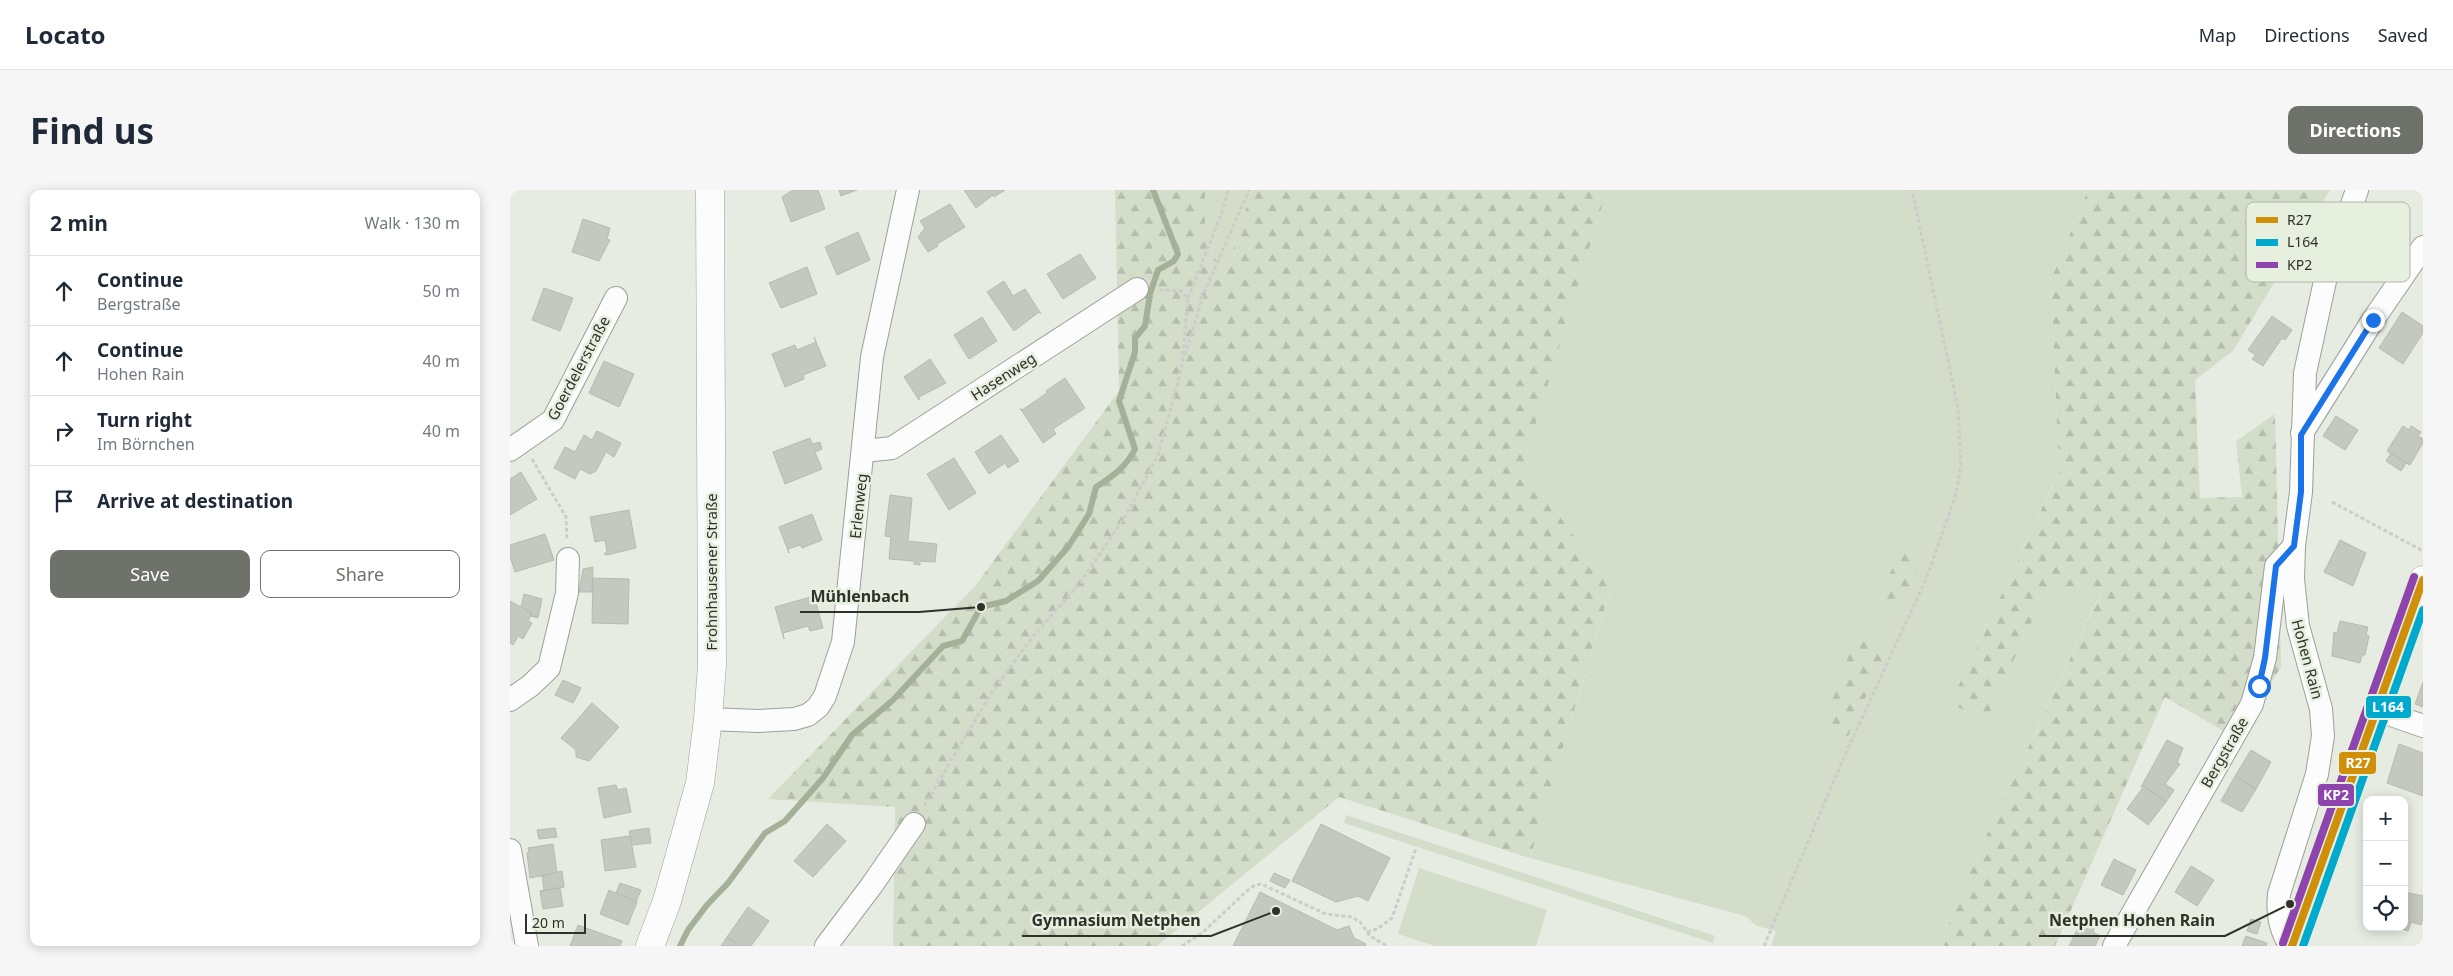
<!DOCTYPE html>
<meta charset="utf-8">
<style>
:root{--surface:#fff;--page:#f6f6f7;--text:#1f2937;--muted:#747a83;--line:#e0e1e3;--accent:#6f726b}
body{margin:0;font-family:"Noto Sans",sans-serif;background:var(--page);color:var(--text)}
.controls{position:absolute;right:15px;bottom:15px;display:grid;overflow:hidden;border-radius:10px;box-shadow:0 2px 12px #0003}
.controls button{width:45px;height:45px;display:grid;place-items:center;padding:0;border:0;border-bottom:1px solid var(--line);background:var(--surface);color:var(--text);font:25px sans-serif}
.scale{position:absolute;left:15px;bottom:12px;width:61px;box-sizing:border-box;padding-left:5px;border:2px solid #2f312b;border-top:0;font-size:14px;line-height:18px;white-space:nowrap;color:#2f312b;-webkit-text-stroke:4px #e7efdf;paint-order:stroke}
.stop{position:absolute;width:15px;height:15px;margin:-11px;border:4px solid #1a73e8;border-radius:50%;background:#fff}
.stop.end{background:#1a73e8;border-color:#fff;box-shadow:0 1px 5px #0008}
.list{margin:0;padding:0;list-style:none}
h2{display:flex;justify-content:space-between;align-items:center;height:65px;margin:0;padding:0 20px;font-size:21px}
h2 small{font-size:16px;font-weight:400;color:var(--muted)}
.list li{display:grid;grid-template-columns:32px 1fr auto;gap:15px;align-items:center;box-sizing:border-box;height:70px;padding:0 20px;border-top:1px solid var(--line)}
.list b{display:block;font-size:19px;white-space:nowrap}
.list p{margin:0;font-size:16px;white-space:nowrap;color:var(--muted)}
.list em{font-size:16px;font-style:normal;color:var(--muted)}
.actions{display:flex;gap:10px;padding:15px 20px}
.actions a{flex:1;padding:11px 0;border:1px solid var(--accent);border-radius:10px;text-align:center;font-size:18px;color:var(--accent)}
.actions .main{background:var(--accent);color:#fff}
.icon{flex:none;width:28px;height:28px;fill:none;stroke:currentColor;stroke-width:2;stroke-linecap:round;stroke-linejoin:round}
.map{position:relative;flex:none;width:1913px;height:756px;overflow:hidden;border-radius:10px}
header{display:flex;align-items:center;gap:30px;box-sizing:border-box;height:70px;padding:0 25px;background:var(--surface);border-bottom:1px solid var(--line)}
header strong{font-size:24px}
nav{display:flex;gap:28px;margin-inline-start:auto;font-size:18px}
.intro{display:flex;align-items:center;justify-content:space-between;box-sizing:border-box;height:120px;padding:0 30px}
h1{margin:0;font-size:35px}
.button{padding:12px 22px;border-radius:10px;background:var(--accent);color:#fff;font-size:18px;font-weight:700}
main{display:flex;gap:30px;padding:0 30px}
aside{flex:1;background:var(--surface);border-radius:10px;box-shadow:0 2px 12px #0003}
.map>svg:first-child{display:block}
.green{fill:#d3ddc9}
.forest{fill:url(#forest-firs)}
.lines{fill:none;stroke-linecap:round;stroke-linejoin:round}
.stream{stroke:#a4b097;stroke-width:6}
.building{fill:#c4c9bf;stroke:#b7bab4}
.minor-casing{stroke:#9ca098;stroke-width:24}
.major-casing{stroke:#9ca098;stroke-width:29}
.path{stroke:#cccdca;stroke-width:3;stroke-dasharray:4 2.5;stroke-linecap:butt}
.minor{stroke:#fbfcfb;stroke-width:22}
.major{stroke:#fbfcfb;stroke-width:28}
.bus-1-casing{stroke:#e7efdf;stroke-width:11}
.bus-2-casing{stroke:#e7efdf;stroke-width:11}
.bus-3-casing{stroke:#e7efdf;stroke-width:11}
.bus-1{stroke:#cf8f09;stroke-width:8}
.bus-2{stroke:#00a9ce;stroke-width:8}
.bus-3{stroke:#8e44ad;stroke-width:8}
.route{stroke:#1a73e8;stroke-width:6}
.labels{text-anchor:middle;dominant-baseline:central;stroke-width:5;stroke-linejoin:round;paint-order:stroke}
.street-label{font-size:15px;fill:#2f312b;stroke:#e7efdf}
.key{fill:#e7efdf;stroke:#b0b6a9;stroke-width:1}
.key-label{font-size:14px;fill:#2f312b}
.leader{fill:none;stroke:#2f312b;stroke-width:2}
.callout-dot{fill:#2f312b;stroke:#e7efdf;stroke-width:2}
.callout-label{font-size:16px;text-anchor:middle;font-weight:bold;fill:#2f312b;stroke:#e7efdf;stroke-width:5;stroke-linejoin:round;paint-order:stroke}
.line-badge{stroke:#e7efdf;stroke-width:2}
.badge-label{font-size:14px;text-anchor:middle;font-weight:bold;fill:#fff}
</style>
<header>
<strong>Locato</strong>
<nav><a>Map</a><a>Directions</a><a>Saved</a></nav>
</header>
<div class="intro"><h1>Find us</h1><a class="button">Directions</a></div>
<main>
<aside>
<h2>2 min<small>Walk · 130 m</small></h2>
<ul class="list">
<li><svg class="icon" aria-label="ahead" viewBox="0 0 24 24"><path d="M12 20V5M6 11l6-6 6 6"/></svg><div><b>Continue</b><p>Bergstraße</p></div><em>50 m</em></li>
<li><svg class="icon" aria-label="ahead" viewBox="0 0 24 24"><path d="M12 20V5M6 11l6-6 6 6"/></svg><div><b>Continue</b><p>Hohen Rain</p></div><em>40 m</em></li>
<li><svg class="icon" aria-label="right" viewBox="0 0 24 24"><path d="M7 20v-9h11M14 6l5 5-5 5"/></svg><div><b>Turn right</b><p>Im Börnchen</p></div><em>40 m</em></li>
<li><svg class="icon" aria-label="arrive" viewBox="0 0 24 24"><path d="M6 21V4h12l-3 4 3 4H6"/></svg><div><b>Arrive at destination</b></div></li>
</ul>
<div class="actions"><a class="main">Save</a><a>Share</a></div>
</aside>
<div class="map">
<svg width="1913" height="756" viewBox="0 0 1913 756">
<defs>
<pattern id="forest-firs" width="22" height="20" patternUnits="userSpaceOnUse" patternTransform="scale(1.25)"><rect width="22" height="20" fill="#d3ddc9"/><path d="M5 1l3.5 6h-7zM16 11l3.5 6h-7z" fill="#b5bead"/></pattern>
</defs>
<rect width="100%" height="100%" fill="#e7ece2"/>
<g class="green">
<polygon points="695,0 742,0 713,92 695,41"/>
<polygon points="1097,0 1578,0 1541,90 1549,281 1440,514 1476,529 1539,395 1591,402 1456,689 1430,756 1261,756 1266,741 1247,736 1235,726 1020,668 1101,398 1013,276"/>
<polygon points="836,625 1205,746 1203,753 834,633"/>
<polygon points="909,678 1037,720 1026,756 925,756 888,744"/>
</g>
<g class="forest">
<polygon points="605,0 695,0 695,41 713,91 742,0 1097,0 1013,276 1101,397 1020,668 829,607 647,756 383,756 385,617 258,609 465,396 609,201"/>
<polygon points="1578,0 1820,0 1723,161 1685,190 1690,308 1732,307 1726,251 1765,224 1771,477 1727,549 1655,507 1545,756 1430,756 1456,689 1591,403 1539,395 1476,529 1440,514 1549,282 1541,90"/>
<polygon points="1393,360 1406,360 1410,371 1392,417 1382,422 1372,413 1380,383"/>
<path d="M1355,446C1369,450 1371,455 1372,470L1335,553L1317,550V524L1340,462Z"/>
</g>
<g class="lines">
<path class="stream" d="M170,756L178,740L197,715L218,693L255,643L275,631L313,588L342,545L383,510L433,456L452,451L471,417L496,411L528,391L558,357L579,324L586,297C602,287 616,277 625,259L609,211L625,162V148L635,136L640,104L648,80L664,71L668,64L643,0"/>
</g>
<g class="building">
<polygon points="283,0 308,0 315,19 281,32 272,7"/>
<polygon points="329,0 347,0 331,6"/>
<polygon points="454,0 495,0 484,7 483,5 466,18"/>
<polygon points="440,14 455,37 427,54 428,56 418,62 408,47 415,38 410,31"/>
<polygon points="73,29 100,38 97,49 100,50 89,71 62,62"/>
<polygon points="348,42 360,70 327,85 315,57"/>
<polygon points="570,64 586,88 553,109 537,84"/>
<polygon points="297,77 307,104 271,118 259,93"/>
<polygon points="494,91 503,106 515,99 531,124 529,122 504,141 477,102"/>
<polygon points="34,98 63,108 50,141 22,130"/>
<polygon points="1892,122 1913,136 1913,143 1893,174 1869,158"/>
<polygon points="1762,126 1782,140 1775,150 1772,148 1753,176 1742,169 1746,165 1738,160"/>
<polygon points="472,127 487,151 459,169 444,145"/>
<polygon points="304,147 316,176 293,185 294,189 275,197 262,164 285,155 287,160 306,152"/>
<polygon points="420,169 436,193 409,207 409,210 394,187"/>
<polygon points="94,171 124,184 109,217 79,203"/>
<polygon points="555,188 575,218 543,239 546,244 533,253 510,218 512,220 537,203 536,201"/>
<polygon points="1826,226 1848,240 1835,260 1813,246"/>
<polygon points="1893,236 1899,240 1901,236 1911,242 1908,246 1913,249 1913,253 1900,275 1877,261"/>
<polygon points="87,241 111,253 104,267 96,262 86,281 80,284 70,279 65,289 44,278 55,257 65,262 74,245 82,250"/>
<polygon points="491,245 509,271 498,278 495,273 479,284 465,262"/>
<polygon points="300,248 302,254 310,252 312,259 305,262 312,279 275,294 263,262"/>
<polygon points="1881,263 1896,273 1891,281 1876,271"/>
<polygon points="444,268 466,303 439,320 417,284"/>
<polygon points="11,282 27,309 0,325 0,289"/>
<polygon points="380,305 402,308 398,351 427,354 425,372 410,371 410,375 404,374 404,371 379,369 381,347 375,346"/>
<polygon points="119,320 126,358 97,365 94,364 97,361 95,350 85,352 80,327"/>
<polygon points="302,324 312,350 292,358 290,355 278,359 279,363 269,337"/>
<polygon points="35,344 44,370 5,382 0,366 0,355"/>
<polygon points="1830,350 1856,363 1843,396 1814,382"/>
<polygon points="83,377 82,402 69,402 73,379"/>
<polygon points="83,388 119,389 118,434 82,433"/>
<polygon points="14,404 32,409 28,428 20,426 22,423 11,417"/>
<polygon points="304,406 313,438 300,441 298,436 273,443 274,449 265,417"/>
<polygon points="0,411 22,423 18,431 22,433 13,449 8,446 3,455 0,453"/>
<polygon points="1830,431 1858,437 1856,445 1859,446 1855,465 1852,465 1850,473 1822,466 1824,442 1827,443"/>
<polygon points="53,490 71,498 63,513 45,505"/>
<polygon points="1913,492 1913,517 1905,514"/>
<polygon points="82,513 109,537 79,571 66,567 66,560 51,548"/>
<polygon points="1657,550 1673,558 1667,573 1670,574 1655,594 1664,600 1656,612 1634,596 1631,597"/>
<polygon points="1889,554 1913,563 1913,606 1877,593"/>
<polygon points="1741,560 1761,572 1746,599 1725,586"/>
<polygon points="1725,586 1746,599 1732,622 1711,611"/>
<polygon points="106,595 108,600 116,598 121,622 94,628 88,598"/>
<polygon points="1634,596 1656,612 1638,635 1617,619"/>
<polygon points="317,634 336,651 303,687 284,671"/>
<polygon points="811,634 880,668 858,711 848,706 826,712 782,691"/>
<polygon points="45,638 47,647 29,649 27,640"/>
<polygon points="139,638 141,653 122,655 119,641"/>
<polygon points="120,646 126,677 95,681 91,650"/>
<polygon points="43,654 47,683 20,688 17,663 19,662 18,658"/>
<polygon points="1604,669 1626,680 1613,705 1591,695"/>
<polygon points="1681,676 1704,690 1687,716 1665,702"/>
<polygon points="52,681 54,697 30,701 34,700 32,686"/>
<polygon points="764,683 780,690 775,698 760,691"/>
<polygon points="110,693 131,700 126,712 106,703"/>
<polygon points="50,698 53,716 33,719 30,701"/>
<polygon points="99,700 127,712 118,735 90,724"/>
<polygon points="750,702 827,740 839,736 844,748 856,754 855,756 723,756"/>
<polygon points="1894,702 1913,706 1913,728 1911,735 1901,732 1898,741 1887,737 1894,737"/>
<polygon points="238,717 259,731 241,756 230,756 217,747"/>
<polygon points="1741,729 1751,732 1747,744 1737,741"/>
<polygon points="1575,732 1585,737 1583,742 1590,746 1585,756 1559,756 1569,736 1572,737"/>
<polygon points="68,735 112,751 110,756 60,756"/>
<polygon points="1736,746 1757,753 1756,756 1732,756"/>
<polygon points="217,747 230,756 211,756"/>
</g>
<g class="lines">
<g class="minor-casing">
<g id="minor">
<polyline points="1792,243 1863,130 1913,57"/>
<polyline points="0,260 43,230 106,108"/>
<polyline points="354,261 382,258 627,99"/>
<polyline points="0,510 20,496 39,478 57,403 58,369"/>
<polyline points="1867,520 1913,536"/>
<polyline points="198,529 248,531 284,529 298,525 308,517 315,506 333,452 362,167 398,0"/>
<polyline points="0,660 17,756"/>
<polyline points="316,756 362,695 404,634"/>
<polyline points="1604,756 1742,514 1755,468 1766,376 1784,356"/>
<path d="M1780,756C1770,738 1767,725 1769,704L1807,584L1813,546L1811,519L1788,436L1783,389L1784,356L1791,302L1795,183L1815,91L1847,0"/>
</g>
</g>
<g class="major-casing">
<g id="major">
<polyline points="140,756 157,711 190,593 198,529 202,475 200,0"/>
<polyline points="1782,756 1913,390"/>
</g>
</g>
<g class="path">
<polyline points="678,108 712,22 718,0"/>
<polyline points="675,165 694,103 739,0"/>
<polyline points="22,269 56,327 57,349"/>
<polyline points="1822,312 1913,361"/>
<polyline points="414,616 482,502 525,444 571,392 616,325 648,265 672,176 678,109 671,101 647,100"/>
<polyline points="857,742 867,739 882,728 906,658"/>
<polyline points="672,756 692,743 738,700 745,695 751,694 816,724 842,727 850,732 860,746 877,756"/>
<polyline points="1254,756 1334,567 1417,387 1446,304 1451,276 1448,218 1402,0"/>
</g>
<use href="#minor" class="minor"/>
<use href="#major" class="major"/>
<g class="bus-1-casing">
<polyline id="bus-1" points="1782,756 1913,390"/>
</g>
<g class="bus-2-casing">
<polyline id="bus-2" points="1793,756 1913,420"/>
</g>
<g class="bus-3-casing">
<polyline id="bus-3" points="1773,753 1904,387"/>
</g>
<use href="#bus-1" class="bus-1"/>
<use href="#bus-2" class="bus-2"/>
<use href="#bus-3" class="bus-3"/>
</g>
<g class="lines">
<polyline class="route" points="1749,496 1755,468 1766,376 1784,356 1791,302 1791,245 1863,130"/>
</g>
<g class="labels">
<g class="street-label">
<text transform="translate(68 178) rotate(-62)">Goerdelerstraße</text>
<text transform="translate(493 186) rotate(-33)">Hasenweg</text>
<text transform="translate(348 316) rotate(-84)">Erlenweg</text>
<text transform="translate(201 382) rotate(-90)">Frohnhausener Straße</text>
<text transform="translate(1798 469) rotate(75)">Hohen Rain</text>
<text transform="translate(1714 562) rotate(-60)">Bergstraße</text>
</g>
</g>
<rect x="1736" y="12" width="164" height="80" rx="8" class="key"/>
<rect x="1746" y="27" width="22" height="6" fill="#cf8f09"/>
<rect x="1746" y="49" width="22" height="7" fill="#00a9ce"/>
<rect x="1746" y="72" width="22" height="6" fill="#8e44ad"/>
<g class="key-label">
<text x="1777" y="35">R27</text>
<text x="1777" y="57">L164</text>
<text x="1777" y="80">KP2</text>
</g>
<path class="leader" d="M471 417L409 422H290M1780 714L1715 746H1529M766 721L701 746H512"/>
<g class="callout-dot">
<circle cx="471" cy="417" r="5"/>
<circle cx="1780" cy="714" r="5"/>
<circle cx="766" cy="721" r="5"/>
</g>
<g class="callout-label">
<text x="350" y="412">Mühlenbach</text>
<text x="1622" y="736">Netphen Hohen Rain</text>
<text x="606" y="736">Gymnasium Netphen</text>
</g>
<g class="line-badge">
<rect x="1855" y="505" width="47" height="24" rx="5" fill="#00a9ce"/>
<rect x="1828" y="561" width="39" height="24" rx="5" fill="#cf8f09"/>
<rect x="1807" y="593" width="38" height="24" rx="5" fill="#8e44ad"/>
</g>
<g class="badge-label">
<text x="1878" y="522">L164</text>
<text x="1848" y="578">R27</text>
<text x="1826" y="610">KP2</text>
</g>
</svg>
<div class="controls">
<button>+</button>
<button>−</button>
<button><svg class="icon" aria-label="locate" viewBox="0 0 24 24"><circle cx="12" cy="12" r="6"/><path d="M12 2v4M12 18v4M2 12h4M18 12h4"/></svg></button>
</div>
<div class="scale">20 m</div>
<div class="stop" style="left:1749px;top:496px"></div>
<div class="stop end" style="left:1863px;top:130px"></div>
</div>
</main>
